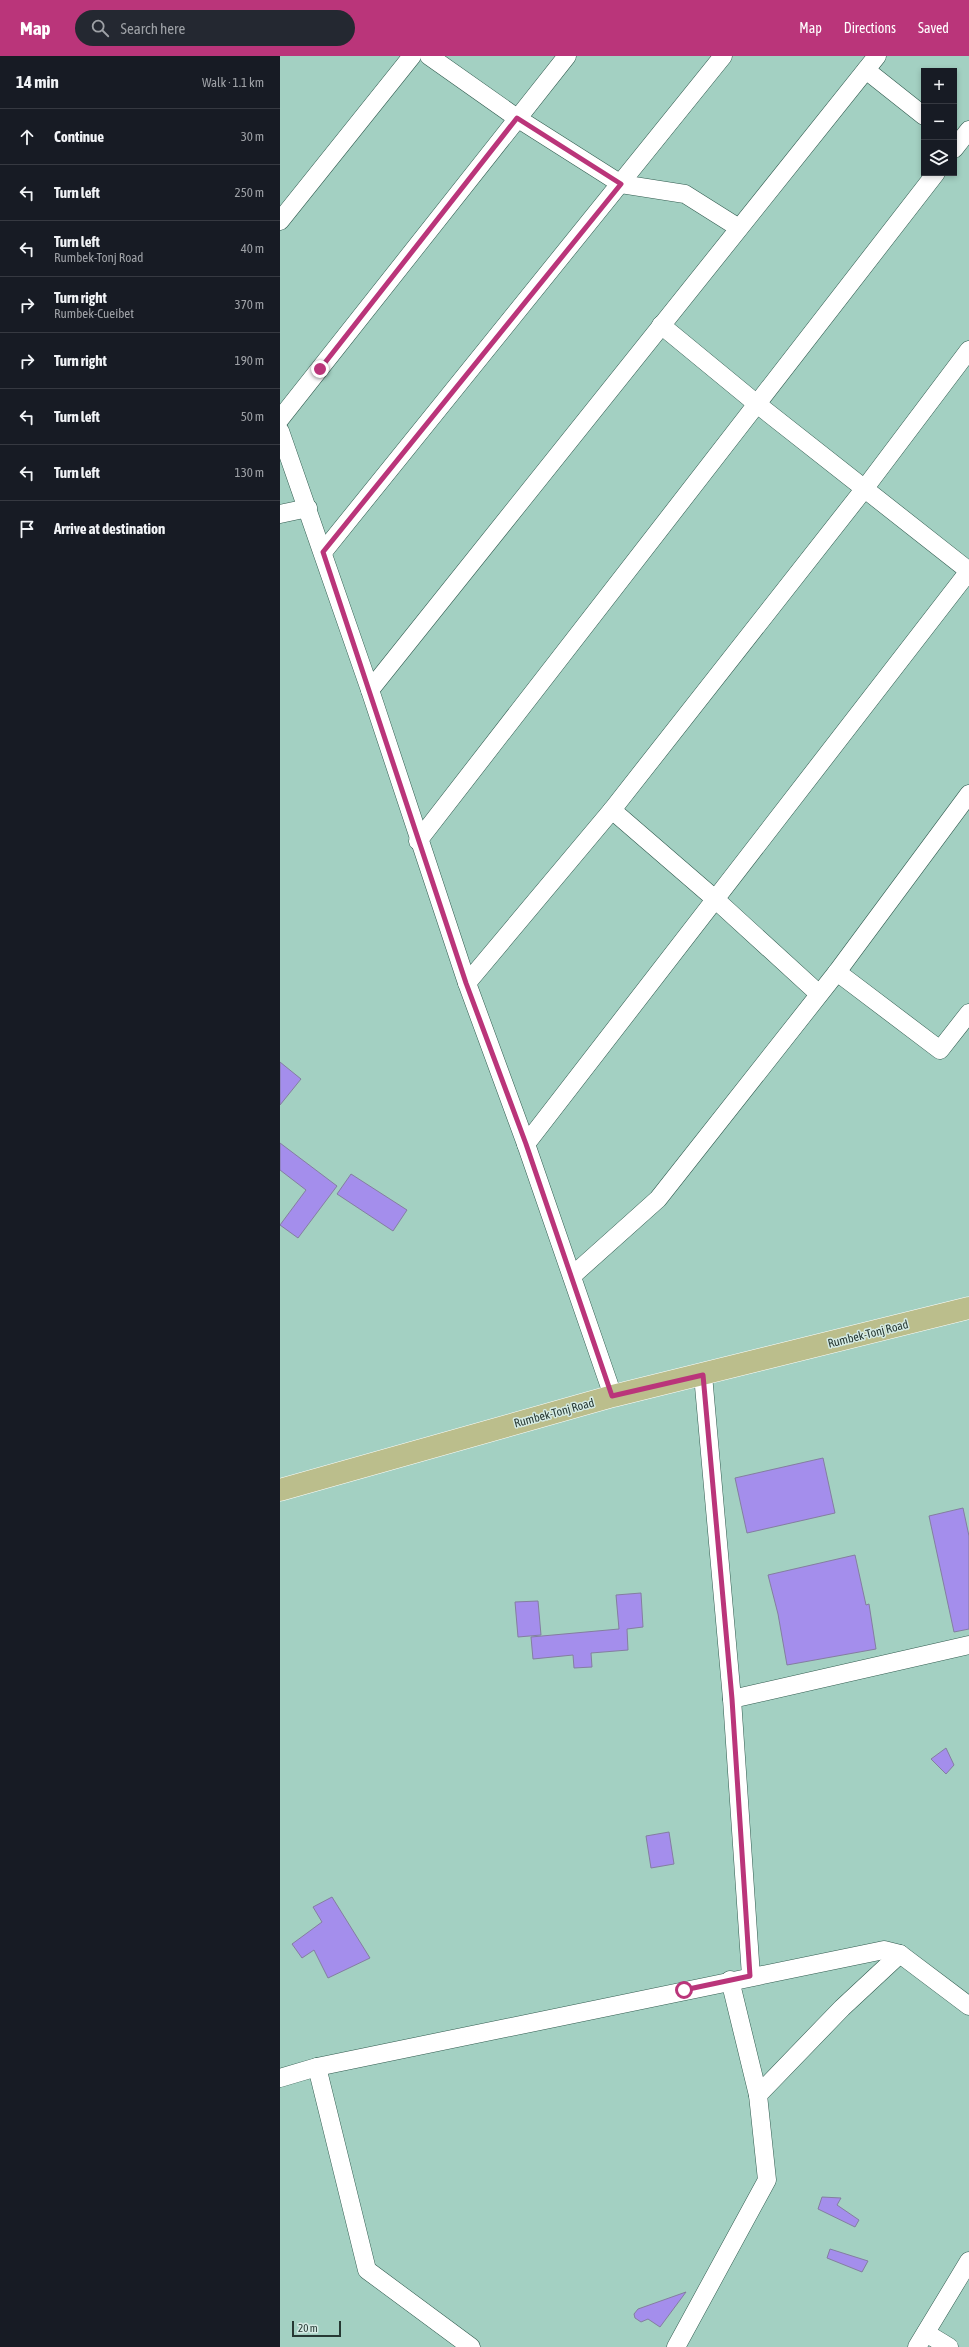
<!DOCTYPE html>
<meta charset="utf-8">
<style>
:root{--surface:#171b24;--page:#242831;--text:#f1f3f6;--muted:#9ea1a6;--line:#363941;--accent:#ba357a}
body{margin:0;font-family:"Asap Condensed",sans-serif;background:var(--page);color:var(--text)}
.controls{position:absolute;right:12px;top:12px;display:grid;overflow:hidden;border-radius:0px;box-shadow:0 2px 6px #0003}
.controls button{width:36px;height:36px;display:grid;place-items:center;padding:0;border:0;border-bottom:1px solid var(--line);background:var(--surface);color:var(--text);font:20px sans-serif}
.scale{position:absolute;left:12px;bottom:10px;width:49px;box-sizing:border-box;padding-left:4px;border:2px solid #273934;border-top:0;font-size:11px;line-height:14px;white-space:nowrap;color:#273934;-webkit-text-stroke:3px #d5ebe4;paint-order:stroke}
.stop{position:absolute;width:12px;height:12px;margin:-9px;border:3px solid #ba357a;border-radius:50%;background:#fff}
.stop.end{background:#ba357a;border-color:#fff;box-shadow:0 1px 4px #0008}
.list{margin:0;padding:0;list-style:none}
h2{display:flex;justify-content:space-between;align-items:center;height:52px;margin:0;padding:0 16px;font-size:17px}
h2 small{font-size:13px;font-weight:400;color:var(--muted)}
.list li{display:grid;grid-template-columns:26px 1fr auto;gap:12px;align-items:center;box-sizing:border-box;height:56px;padding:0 16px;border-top:1px solid var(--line)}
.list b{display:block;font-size:15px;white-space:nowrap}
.list p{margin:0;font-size:13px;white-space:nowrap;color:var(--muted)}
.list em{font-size:13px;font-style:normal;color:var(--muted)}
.icon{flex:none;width:22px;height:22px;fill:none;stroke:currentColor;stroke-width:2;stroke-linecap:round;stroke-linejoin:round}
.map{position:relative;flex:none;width:689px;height:2291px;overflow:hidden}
header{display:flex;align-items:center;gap:24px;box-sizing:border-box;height:56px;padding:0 20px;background:var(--accent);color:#fff}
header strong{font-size:19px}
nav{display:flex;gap:22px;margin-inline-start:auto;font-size:14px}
.search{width:280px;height:36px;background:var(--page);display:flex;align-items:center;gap:10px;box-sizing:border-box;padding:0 14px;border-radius:22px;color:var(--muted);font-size:15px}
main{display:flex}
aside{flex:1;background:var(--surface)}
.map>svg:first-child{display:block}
.building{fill:#a48eec;stroke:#847ea0}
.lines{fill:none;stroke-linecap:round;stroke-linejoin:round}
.street-casing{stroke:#315b4f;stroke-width:19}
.primary-casing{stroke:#fff;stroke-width:23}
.street{stroke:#fff;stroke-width:18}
.primary{stroke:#bbbe8c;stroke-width:22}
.route{stroke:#ba357a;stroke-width:5}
.labels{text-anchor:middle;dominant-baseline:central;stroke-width:3;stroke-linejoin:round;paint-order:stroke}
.street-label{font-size:12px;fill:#273934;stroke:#d5ebe4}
</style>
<header>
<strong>Map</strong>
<div class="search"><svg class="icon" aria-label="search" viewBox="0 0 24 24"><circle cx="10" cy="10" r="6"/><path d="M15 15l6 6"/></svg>Search here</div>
<nav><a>Map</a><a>Directions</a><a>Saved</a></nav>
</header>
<main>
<aside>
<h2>14 min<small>Walk · 1.1 km</small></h2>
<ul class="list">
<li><svg class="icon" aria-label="ahead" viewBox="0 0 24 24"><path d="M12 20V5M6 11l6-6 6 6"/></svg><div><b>Continue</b></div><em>30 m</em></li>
<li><svg class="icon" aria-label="left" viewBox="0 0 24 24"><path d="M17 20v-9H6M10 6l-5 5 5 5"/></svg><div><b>Turn left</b></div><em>250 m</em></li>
<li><svg class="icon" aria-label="left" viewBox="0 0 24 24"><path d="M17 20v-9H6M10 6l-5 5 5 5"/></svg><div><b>Turn left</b><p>Rumbek-Tonj Road</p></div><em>40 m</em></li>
<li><svg class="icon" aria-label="right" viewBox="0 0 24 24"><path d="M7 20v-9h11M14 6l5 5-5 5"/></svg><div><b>Turn right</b><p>Rumbek-Cueibet</p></div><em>370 m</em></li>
<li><svg class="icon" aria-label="right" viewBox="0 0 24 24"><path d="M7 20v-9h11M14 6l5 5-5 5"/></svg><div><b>Turn right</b></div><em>190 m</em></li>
<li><svg class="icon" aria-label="left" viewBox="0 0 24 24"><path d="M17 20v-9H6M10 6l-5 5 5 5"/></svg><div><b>Turn left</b></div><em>50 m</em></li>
<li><svg class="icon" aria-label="left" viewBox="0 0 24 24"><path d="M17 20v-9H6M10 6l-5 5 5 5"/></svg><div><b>Turn left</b></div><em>130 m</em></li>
<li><svg class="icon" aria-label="arrive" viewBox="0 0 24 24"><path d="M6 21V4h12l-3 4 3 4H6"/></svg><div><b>Arrive at destination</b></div></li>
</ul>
</aside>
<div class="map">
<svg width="689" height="2291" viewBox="0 0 689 2291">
<rect width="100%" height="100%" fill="#a3d0c2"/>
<g class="building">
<polygon points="0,1006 21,1023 0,1049"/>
<polygon points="0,1087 57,1130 18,1182 0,1169 26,1134 0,1114"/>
<polygon points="71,1118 127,1154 113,1175 57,1138"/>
<polygon points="543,1402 555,1457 467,1477 455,1422"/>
<polygon points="683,1452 689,1480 689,1573 674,1576 649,1460"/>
<polygon points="575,1499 586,1549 589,1548 596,1593 507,1609 498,1558 488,1519"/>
<polygon points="361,1537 363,1571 347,1573 348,1594 311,1597 312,1611 294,1612 293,1599 253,1603 251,1581 339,1573 336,1539"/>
<polygon points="258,1545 261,1579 238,1581 235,1546"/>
<polygon points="666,1692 674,1709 666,1718 651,1703"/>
<polygon points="389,1776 394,1808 371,1812 366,1780"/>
<polygon points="52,1841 90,1902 48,1922 34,1894 22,1902 12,1888 42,1866 33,1851"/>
<polygon points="542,2141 561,2142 557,2149 579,2164 575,2171 538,2153"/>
<polygon points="550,2193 588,2205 582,2216 547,2202"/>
<polygon points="406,2236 380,2271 368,2263 361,2266 355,2262 354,2258 358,2253"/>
</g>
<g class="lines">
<g class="street-casing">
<g id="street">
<polyline points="149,0 237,62 341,128 405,138 459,172"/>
<polyline points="586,14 644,60"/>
<polyline points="674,93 689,74"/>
<polyline points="0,165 132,0"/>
<polyline points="381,269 477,348 689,515"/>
<polyline points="0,363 287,0"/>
<polyline points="0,375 90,634 187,927 246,1088 333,1340"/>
<polyline points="0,458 28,452"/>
<polyline points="43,496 443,0"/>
<polyline points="90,634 597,0"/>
<polyline points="332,754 435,843 539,938"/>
<polyline points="138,785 656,117"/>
<polyline points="557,916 660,994 689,957"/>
<polyline points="187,927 332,754 585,432 689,294"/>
<polyline points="246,1088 689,515"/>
<polyline points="292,1220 378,1143 557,916 689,738"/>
<polyline points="423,1319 452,1643 471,1920"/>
<polyline points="452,1643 689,1589"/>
<polyline points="450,1924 478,2039"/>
<polyline points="37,2011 87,2214 191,2291"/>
<polyline points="0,2022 37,2011 604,1894 620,1898 689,1950"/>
<polyline points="646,2277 669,2291"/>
<polyline points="396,2291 487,2124 478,2039 562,1952 620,1898"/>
<polyline points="637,2291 689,2205"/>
</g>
</g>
<g class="primary-casing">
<polyline id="primary" points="0,1434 333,1340 689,1252"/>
</g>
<use href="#street" class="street"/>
<use href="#primary" class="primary"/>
</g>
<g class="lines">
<polyline class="route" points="40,313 237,62 341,128 43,496 186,927 246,1088 332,1340 423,1319 452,1643 470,1920 404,1934"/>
</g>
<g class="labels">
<g class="street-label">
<text transform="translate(588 1278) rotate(-14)">Rumbek-Tonj Road</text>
<text transform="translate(274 1357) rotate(-15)">Rumbek-Tonj Road</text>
</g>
</g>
</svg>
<div class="controls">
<button>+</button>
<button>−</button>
<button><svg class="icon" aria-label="layers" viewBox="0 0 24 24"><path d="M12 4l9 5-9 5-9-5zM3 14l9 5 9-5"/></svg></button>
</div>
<div class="scale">20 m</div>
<div class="stop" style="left:404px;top:1934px"></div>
<div class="stop end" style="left:40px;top:313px"></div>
</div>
</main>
